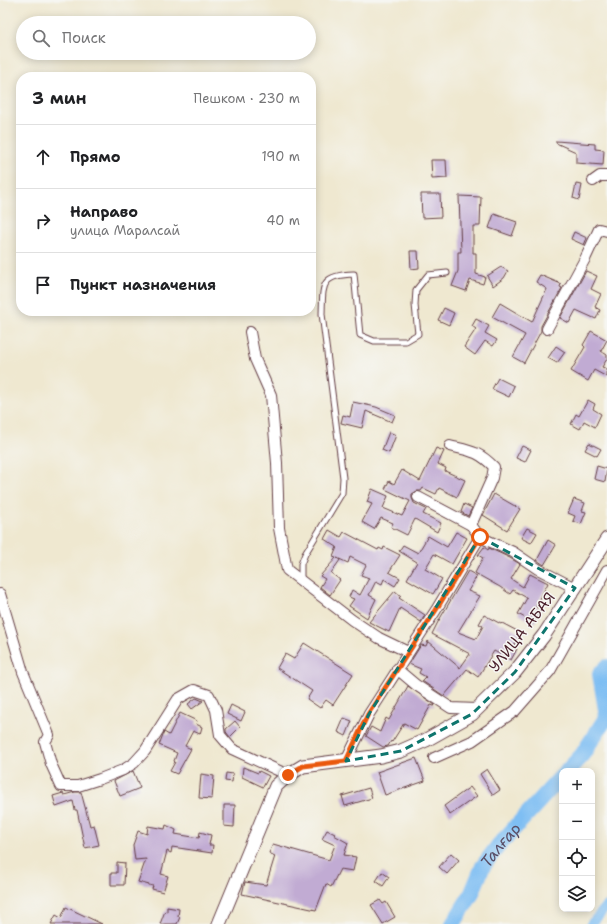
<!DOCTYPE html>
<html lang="ru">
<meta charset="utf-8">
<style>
:root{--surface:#fff;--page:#f2f2f2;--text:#202124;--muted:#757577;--line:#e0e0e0}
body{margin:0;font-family:"Shantell Sans",sans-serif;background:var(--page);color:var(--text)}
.controls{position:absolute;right:12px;bottom:12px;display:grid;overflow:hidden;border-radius:8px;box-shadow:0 2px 10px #0003}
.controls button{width:36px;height:36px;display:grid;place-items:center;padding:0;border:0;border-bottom:1px solid var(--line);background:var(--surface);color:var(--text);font:20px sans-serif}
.stop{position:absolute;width:12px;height:12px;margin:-9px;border:3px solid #ea580c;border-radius:50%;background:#fff}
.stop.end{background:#ea580c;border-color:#fff;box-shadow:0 1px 4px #0008}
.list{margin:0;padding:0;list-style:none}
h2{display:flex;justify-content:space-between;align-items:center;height:52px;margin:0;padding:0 16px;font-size:17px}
h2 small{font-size:13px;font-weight:400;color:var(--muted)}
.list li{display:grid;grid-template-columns:26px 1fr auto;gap:12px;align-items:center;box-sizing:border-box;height:64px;padding:0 16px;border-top:1px solid var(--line)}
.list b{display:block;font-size:15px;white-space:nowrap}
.list p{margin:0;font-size:13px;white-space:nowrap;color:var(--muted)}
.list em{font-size:13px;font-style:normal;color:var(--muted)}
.icon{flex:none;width:22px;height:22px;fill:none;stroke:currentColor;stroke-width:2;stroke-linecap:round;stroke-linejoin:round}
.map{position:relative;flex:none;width:607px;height:924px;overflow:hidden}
.search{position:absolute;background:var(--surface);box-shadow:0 2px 10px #0003;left:16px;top:16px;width:300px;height:44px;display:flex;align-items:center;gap:10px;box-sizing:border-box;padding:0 14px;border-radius:22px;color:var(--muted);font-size:15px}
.panel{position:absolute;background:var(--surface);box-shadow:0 2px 10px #0003;left:16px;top:72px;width:300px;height:244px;border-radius:16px}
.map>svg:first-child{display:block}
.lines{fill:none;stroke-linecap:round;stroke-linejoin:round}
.canal{stroke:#7ebef3;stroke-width:10}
.river{stroke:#7ebef3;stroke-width:16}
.building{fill:#c1abd3}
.service-casing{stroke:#633d44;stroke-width:7}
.minor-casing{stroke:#633d44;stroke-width:12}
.tertiary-casing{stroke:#633d44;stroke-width:15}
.service{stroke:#fff;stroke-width:5}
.minor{stroke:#fff;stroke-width:10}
.tertiary{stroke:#fff;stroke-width:13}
.route{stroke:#ea580c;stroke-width:5}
.marked{fill:none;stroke:#0f766e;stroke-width:3;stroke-dasharray:8 5;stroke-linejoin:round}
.labels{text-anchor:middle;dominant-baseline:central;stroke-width:3;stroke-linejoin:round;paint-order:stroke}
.street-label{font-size:15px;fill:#4a1f2b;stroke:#f6f6f2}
.water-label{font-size:16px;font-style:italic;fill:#5a4f67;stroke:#f6f6f2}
</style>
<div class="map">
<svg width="607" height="924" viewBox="0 0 607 924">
<rect width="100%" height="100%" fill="#f6f6f2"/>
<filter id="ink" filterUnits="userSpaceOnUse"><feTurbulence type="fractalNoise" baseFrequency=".025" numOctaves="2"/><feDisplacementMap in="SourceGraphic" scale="8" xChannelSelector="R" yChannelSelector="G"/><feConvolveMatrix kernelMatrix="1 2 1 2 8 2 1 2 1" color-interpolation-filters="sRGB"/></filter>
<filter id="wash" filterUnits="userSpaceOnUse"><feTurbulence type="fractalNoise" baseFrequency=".012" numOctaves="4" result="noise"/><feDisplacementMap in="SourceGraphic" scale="16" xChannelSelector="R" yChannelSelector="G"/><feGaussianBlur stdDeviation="0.9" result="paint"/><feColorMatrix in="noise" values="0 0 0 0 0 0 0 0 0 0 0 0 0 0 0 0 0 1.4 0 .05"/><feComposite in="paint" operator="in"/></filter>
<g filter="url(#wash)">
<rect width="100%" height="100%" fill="#efe8d0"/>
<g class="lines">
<polyline class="canal" points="591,924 607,906"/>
<g class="river">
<polyline points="567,771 582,755 607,716 600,674 607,667"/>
<path id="s1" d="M453,924L471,895L483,866L498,846L562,776"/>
</g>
</g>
<g id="blocks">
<g class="building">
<polygon points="556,141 595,144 595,149 604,150 603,165 576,163 576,152 556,143"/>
<polygon points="431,160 446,160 447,178 432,179"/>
<polygon points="576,184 582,185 579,200 573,198"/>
<polygon points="421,194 440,194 441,217 422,218"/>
<polygon points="459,196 481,197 480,226 473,226 473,253 476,253 476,274 485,277 483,284 470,280 466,291 452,286 458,271 458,252 461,252"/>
<polygon points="494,214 517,222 512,236 489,228"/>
<polygon points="574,232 587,238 584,245 571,239"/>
<polygon points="410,251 418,251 419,268 411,269"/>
<polygon points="501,267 508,271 504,278 493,286 487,276"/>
<polygon points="586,271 597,276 591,289 601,294 595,307 600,310 596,319 576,310 569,323 560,318"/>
<polygon points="540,275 561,284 560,287 562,288 541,326 541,331 524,363 513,357 525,335 492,317 500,303 532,322 547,289 536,282"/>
<polygon points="444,308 454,313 449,325 438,320"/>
<polygon points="476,319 489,326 485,333 497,340 493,346 485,341 475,355 464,347 476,329 472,326"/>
<polygon points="591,331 607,340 601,351 607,355 607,359 602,367 607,369 607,377 594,370 588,381 571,371 585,347 583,345"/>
<polygon points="556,346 565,352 557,363 548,358"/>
<polygon points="498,378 514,386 509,397 492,389"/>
<polygon points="588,400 595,404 593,409 601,414 595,427 584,421 580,429 571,424 576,414 579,416"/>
<polygon points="353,402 376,407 395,415 392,422 366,411 362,428 341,423 343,415 350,417"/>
<polygon points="389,432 396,435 389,453 382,450"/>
<polygon points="589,443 601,449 597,456 585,450"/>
<polygon points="522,446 531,450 525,462 516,458"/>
<polygon points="436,448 444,451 438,464 446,468 445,471 465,480 457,497 439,488 436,494 423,488 421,491 417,491 412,494 412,498 414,503 426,509 423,514 441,523 437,532 415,519 407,535 391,527 393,523 381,518 374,529 362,522 372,504 367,502 372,489 388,496 383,508 402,516 410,501 385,489 389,481 394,484 402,470 420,481"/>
<polygon points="597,466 607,469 605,482 594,479"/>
<polygon points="494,494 520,509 507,530 483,515"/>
<polygon points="574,499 585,503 582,511 586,512 581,524 573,521 575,516 568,513"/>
<polygon points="464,504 472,508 468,516 461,512"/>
<polygon points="527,528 537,533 531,543 521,538"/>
<polygon points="329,530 341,537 344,532 378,550 379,548 383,550 384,547 400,555 389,572 400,578 395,586 384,579 382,584 376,581 369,595 376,599 367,618 349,606 354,599 349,597 352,590 360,595 369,578 361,575 366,565 350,557 348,563 337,558 340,560 331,573 340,580 330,595 320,587 325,579 320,576 336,558 333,557 337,547 324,539"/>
<polygon points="456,532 467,538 452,564 434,554 425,569 442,579 433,594 407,579 417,562 399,551 403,545 418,553 428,536 447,547"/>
<polygon points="548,540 556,545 544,565 537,560"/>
<polygon points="484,547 488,550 489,548 510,558 520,564 511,579 523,587 530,574 548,583 536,607 542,609 534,623 518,614 527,598 513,590 510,594 500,587 475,573 483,558 478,555"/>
<polygon points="468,571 477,576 468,591 480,596 458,632 476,639 483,626 479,624 484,615 501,624 502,623 521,633 513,647 517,649 511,660 494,651 478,677 467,669 444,696 422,681 426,677 419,673 421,669 409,664 421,645 426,646 428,641 460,668 470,654 432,634 438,622"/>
<polygon points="395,591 401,596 399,598 425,615 421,622 400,608 389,632 369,622"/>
<polygon points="304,643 353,674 333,705 326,700 320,708 307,699 312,691 277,668 285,654 294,659"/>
<polygon points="408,686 435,705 434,706 431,705 417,730 404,723 392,742 391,741 388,746 383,747 366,736 371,727 380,732 386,718 389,720"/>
<polygon points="196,698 203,701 192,709 188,704"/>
<polygon points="231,705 245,712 241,721 227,714"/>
<polygon points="180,713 197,721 196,724 202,727 200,734 193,731 185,746 191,749 177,774 170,771 175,762 174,761 177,753 159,745 164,732 169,735"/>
<polygon points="344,718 352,721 346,736 338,732"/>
<polygon points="235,721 240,727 230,737 226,732 226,729"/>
<polygon points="416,758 425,781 385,795 377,772"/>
<polygon points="243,767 258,773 259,771 269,776 263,787 242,777"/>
<polygon points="487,769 500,790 493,795 480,774"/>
<polygon points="133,771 140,788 120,796 114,781"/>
<polygon points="226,773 233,774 232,782 225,781"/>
<polygon points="201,774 214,776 212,799 199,798"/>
<polygon points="470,787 477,796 450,815 444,806"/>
<polygon points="369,788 372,798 345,806 342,796"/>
<polygon points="75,792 81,792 90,826 94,825 99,845 85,848 77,810 75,810 73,801 56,807 53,796 63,793 64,795"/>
<polygon points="224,805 235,805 234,827 224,826"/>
<polygon points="166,825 176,830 175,834 199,838 200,832 211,835 209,845 213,845 212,853 172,847 171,853 167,851 161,874 168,876 163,892 152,889 153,886 138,882 146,859 135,860 133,845 138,831 147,834 148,826 165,829"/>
<polygon points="327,830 335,834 334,835 348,843 344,855 356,857 353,871 340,869 331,887 326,884 316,910 242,894 245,882 266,885 275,856 269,853 273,844 329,860 335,845 322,839"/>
<polygon points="451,853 459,860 447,874 439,867"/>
<polygon points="117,862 125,863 124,885 111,885 111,873 117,873"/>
<polygon points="382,872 389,877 383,886 376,881"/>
<polygon points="380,900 383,904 386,902 395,917 383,924 371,905"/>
<polygon points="66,907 102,924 51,924 56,915 61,918"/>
<polygon points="167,907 179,909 178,916 180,917 177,924 160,924 165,911 167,912"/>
</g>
</g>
</g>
<g filter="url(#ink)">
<use href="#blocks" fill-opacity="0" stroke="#633d44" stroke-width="1"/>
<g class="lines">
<g class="service-casing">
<path id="service" d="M301,580V564L305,554L342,493L343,478L322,314C323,285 320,275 354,274L360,335L374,341H406L418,334L415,305L416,290L428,275L447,273"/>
</g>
<g class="minor-casing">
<g id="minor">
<polyline points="593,181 600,176 607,176"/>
<polyline points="547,329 586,257 599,229 607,231"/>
<polyline points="250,332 255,359 271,395 277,463 279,528 287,570 352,620 379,638 408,652"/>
<path d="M450,446C471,451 478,451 494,467L492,478L471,525"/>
<polyline points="480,537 513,552 538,569 575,588"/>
<polyline points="0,594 23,672 49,735 45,742 51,764 61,786 78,786 100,779 123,770 134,763 145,751 178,699 194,690 209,695 216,710 220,735 232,749 288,775"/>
<polyline points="397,669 416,685 451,708 477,709"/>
<polyline points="434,758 472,741 515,711 550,671 607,570"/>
<polyline points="346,761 369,714 436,610 480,537 471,525 418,497"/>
</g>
</g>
<g class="tertiary-casing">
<polyline id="tertiary" points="219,924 276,786 288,775 303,766 381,756 401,751 426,740 472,714 515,672 544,635 607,539"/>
</g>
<use href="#service" class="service"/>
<use href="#minor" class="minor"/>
<use href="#tertiary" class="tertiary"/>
</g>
</g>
<g class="lines" filter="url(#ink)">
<polyline class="route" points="288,775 303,766 346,761 368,714 436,610 480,537"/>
</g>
<path class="marked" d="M480,537L575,588L515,672L472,714L401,751L346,761L369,714Z"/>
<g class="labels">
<g class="street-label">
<text transform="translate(522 632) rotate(-52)">УЛИЦА АБАЯ</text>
</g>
<g class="water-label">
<text stroke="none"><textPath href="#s1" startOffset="93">Талғар</textPath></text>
</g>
</g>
</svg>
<div class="controls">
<button>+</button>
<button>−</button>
<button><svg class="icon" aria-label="locate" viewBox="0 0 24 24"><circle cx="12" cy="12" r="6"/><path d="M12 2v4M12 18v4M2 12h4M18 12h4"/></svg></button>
<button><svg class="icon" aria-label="layers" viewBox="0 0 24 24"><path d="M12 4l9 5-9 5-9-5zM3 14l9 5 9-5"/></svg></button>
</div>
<div class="stop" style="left:480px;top:537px"></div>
<div class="stop end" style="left:288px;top:775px"></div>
<div class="search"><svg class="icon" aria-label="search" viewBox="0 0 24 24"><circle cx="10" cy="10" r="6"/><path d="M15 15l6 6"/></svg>Поиск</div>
<section class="panel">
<h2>3 мин<small>Пешком · 230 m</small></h2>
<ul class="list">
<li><svg class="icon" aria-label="ahead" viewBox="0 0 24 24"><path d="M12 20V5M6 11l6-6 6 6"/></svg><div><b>Прямо</b></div><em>190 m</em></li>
<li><svg class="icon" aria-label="right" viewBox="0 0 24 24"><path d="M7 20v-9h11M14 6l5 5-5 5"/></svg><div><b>Направо</b><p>улица Маралсай</p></div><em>40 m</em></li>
<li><svg class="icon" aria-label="arrive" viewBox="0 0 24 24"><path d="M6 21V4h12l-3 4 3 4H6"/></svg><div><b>Пункт назначения</b></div></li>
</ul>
</section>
</div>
